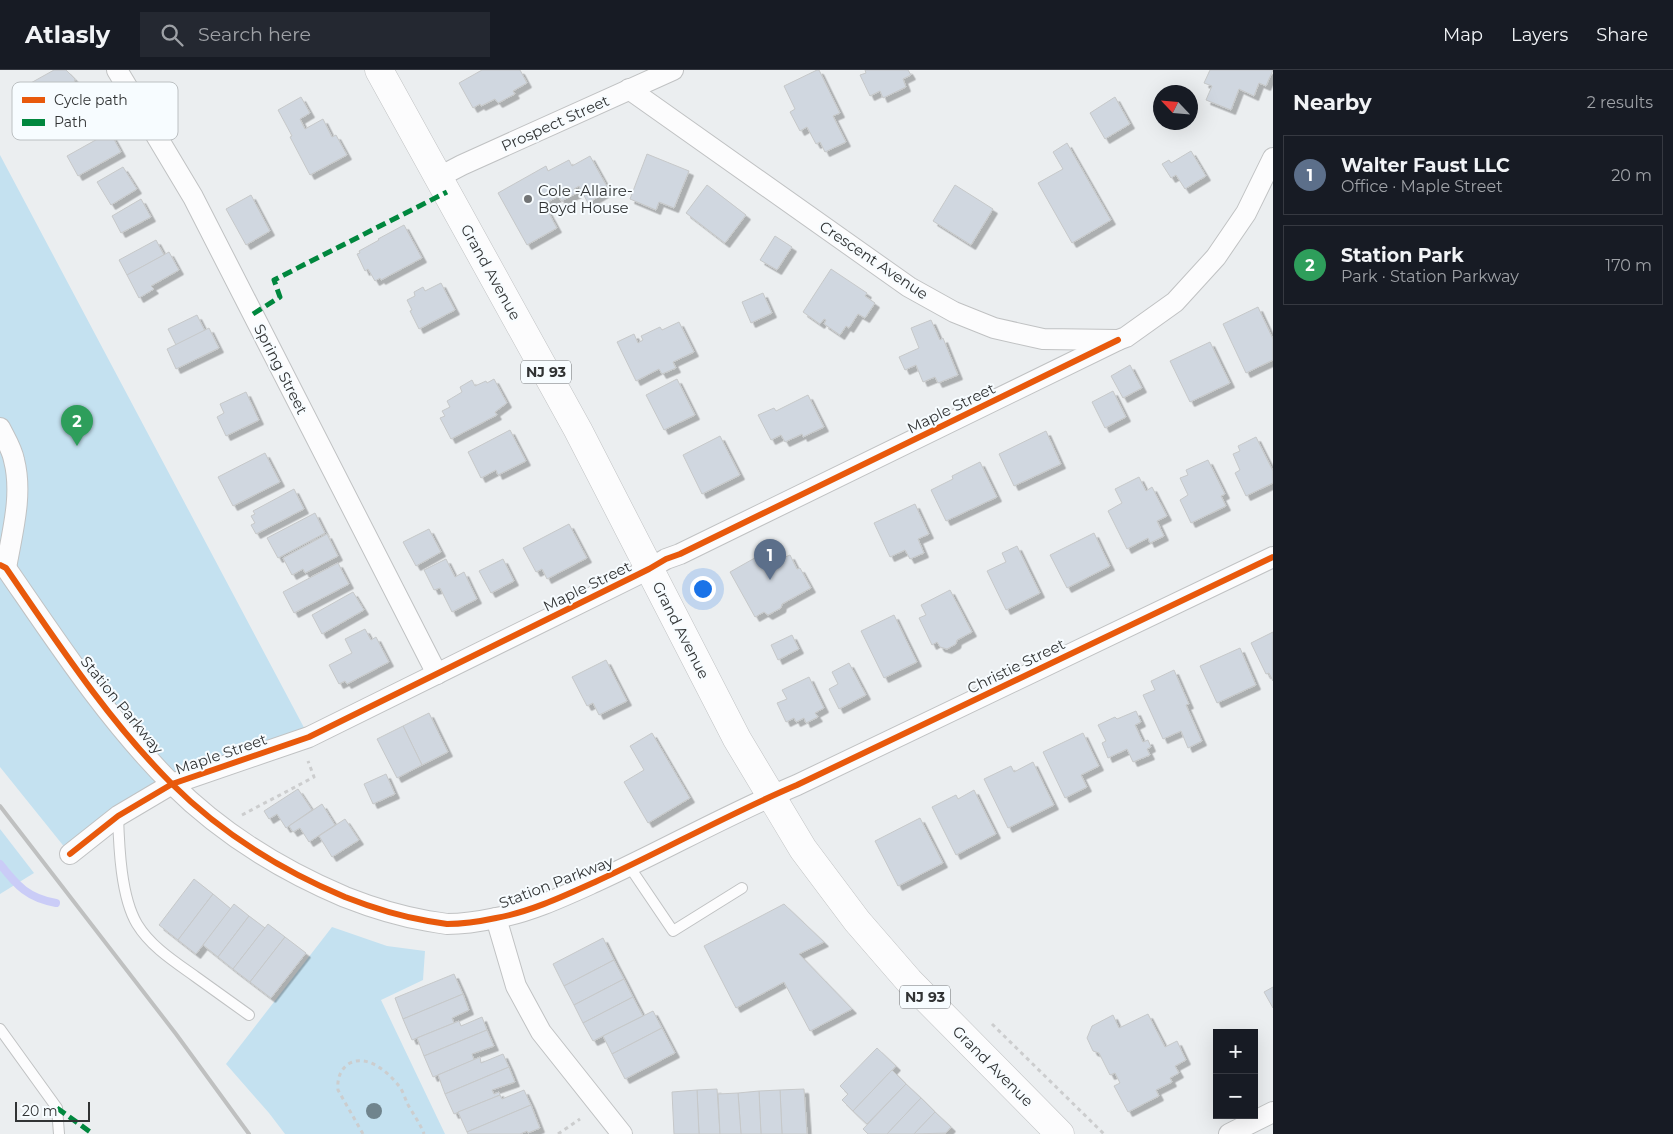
<!DOCTYPE html>
<meta charset="utf-8">
<style>
:root{--surface:#171b24;--page:#242831;--text:#f1f3f6;--muted:#9ea1a6;--line:#363941;--accent:#d93025}
body{margin:0;font-family:Montserrat,sans-serif;background:var(--page);color:var(--text)}
.controls{position:absolute;right:15px;bottom:15px;display:grid;overflow:hidden;border-radius:0px;box-shadow:0 5px 20px #0002}
.controls button{width:45px;height:45px;display:grid;place-items:center;padding:0;border:0;border-bottom:1px solid var(--line);background:var(--surface);color:var(--text);font:25px sans-serif}
.compass{position:absolute;left:1153px;top:15px;width:45px;height:45px;border-radius:50%;background:var(--surface);box-shadow:0 5px 20px #0002;rotate:296deg}
.scale{position:absolute;left:15px;bottom:12px;width:75px;box-sizing:border-box;padding-left:5px;border:2px solid #313334;border-top:0;font-size:14px;line-height:18px;white-space:nowrap;color:#313334;-webkit-text-stroke:4px #f7fcff;paint-order:stroke}
.you{position:absolute;left:702px;top:518px;width:18px;height:18px;margin:-12px;border:4px solid #fff;border-radius:50%;background:#1a73e8;box-shadow:0 0 0 8px #1a73e833}
.badge{display:grid;place-items:center;width:32px;height:32px;border-radius:50%;background:var(--accent);color:#fff;font-size:16px;font-weight:700}
.pin{position:absolute;translate:-50% -41px;filter:drop-shadow(0 1px 2px #0008)}
.pin::after{content:'';position:absolute;top:26px;width:18px;height:15px;background:inherit;clip-path:polygon(0 0,100% 0,50% 100%)}
.list{margin:0;padding:0;list-style:none}
h2{display:flex;justify-content:space-between;align-items:center;height:65px;margin:0;padding:0 20px;font-size:21px}
h2 small{font-size:16px;font-weight:400;color:var(--muted)}
.list li{display:grid;grid-template-columns:32px 1fr auto;gap:15px;align-items:center;box-sizing:border-box;height:80px;margin:0 10px 10px;padding:0 10px;border:1px solid var(--line);border-radius:0px}
.list b{display:block;font-size:19px;white-space:nowrap}
.list p{margin:0;font-size:16px;white-space:nowrap;color:var(--muted)}
.list em{font-size:16px;font-style:normal;color:var(--muted)}
.icon{flex:none;width:28px;height:28px;fill:none;stroke:currentColor;stroke-width:2;stroke-linecap:round;stroke-linejoin:round}
.map{position:relative;flex:none;width:1273px;height:1064px;overflow:hidden}
header{display:flex;align-items:center;gap:30px;box-sizing:border-box;height:70px;padding:0 25px;background:var(--surface);border-bottom:1px solid var(--line)}
header strong{font-size:24px}
nav{display:flex;gap:28px;margin-inline-start:auto;font-size:18px}
.search{width:350px;height:45px;background:var(--page);display:flex;align-items:center;gap:12px;box-sizing:border-box;padding:0 18px;border-radius:0px;color:var(--muted);font-size:19px}
main{display:flex}
aside{flex:1;background:var(--surface)}
.map>svg:first-child{display:block}
.green{fill:#c4e1f0}
.lines{fill:none;stroke-linecap:round;stroke-linejoin:round}
.stream{stroke:#caccf7;stroke-width:8}
.building{fill:#d0d7e0;stroke:#c6c8c9;filter:url(#shadow)}
.service-casing{stroke:#c0c2c3;stroke-width:12}
.minor-casing{stroke:#c0c2c3;stroke-width:22}
.primary-casing{stroke:#c0c2c3;stroke-width:29}
.path{stroke:#cccdce;stroke-width:3;stroke-dasharray:4 4;stroke-linecap:butt}
.service{stroke:#fcfcfd;stroke-width:10}
.minor{stroke:#fcfcfd;stroke-width:20}
.primary{stroke:#fcfcfd;stroke-width:28}
.rail{stroke:#bfc0c0;stroke-width:4}
.quiet{stroke:#00873e;stroke-width:5;stroke-dasharray:10 5;stroke-linecap:butt}
.cycleway-casing{stroke:#f7fcff;stroke-width:9}
.cycleway{stroke:#e8590c;stroke-width:6}
.tree{fill:#70848d}
.poi-dot{fill:#727476;stroke:#f7fcff;stroke-width:2}
.labels{text-anchor:middle;dominant-baseline:central;stroke-width:4;stroke-linejoin:round;paint-order:stroke}
.shield{fill:#f7fcff;stroke:#6c6f71;stroke-width:1}
.shield-label{font-size:14px;font-weight:bold;fill:#313334}
.street-label{font-size:15px;fill:#313334;stroke:#f7fcff}
.poi-label{font-size:15px;fill:#313334;stroke:#f7fcff;text-anchor:start}
.key{fill:#f7fcff;stroke:#bcc0c2;stroke-width:1}
.key-label{font-size:14px;fill:#313334}
</style>
<header>
<strong>Atlasly</strong>
<div class="search"><svg class="icon" aria-label="search" viewBox="0 0 24 24"><circle cx="10" cy="10" r="6"/><path d="M15 15l6 6"/></svg>Search here</div>
<nav><a>Map</a><a>Layers</a><a>Share</a></nav>
</header>
<main>
<div class="map">
<svg width="1273" height="1064" viewBox="0 0 1273 1064">
<defs>
<filter id="shadow"><feDropShadow dx="4.5" dy="4.5" stdDeviation="0" flood-color="#0004"/></filter>
</defs>
<rect width="100%" height="100%" fill="#ebeef0"/>
<g class="green">
<polygon points="0,85 309,667 172,714 70,784 0,697"/>
<polygon points="0,759 34,803 0,824"/>
<polygon points="332,857 387,876 425,881 423,910 381,930 445,1064 285,1064 269,1043 226,994"/>
</g>
<g class="lines">
<path class="stream" d="M0,794C17,816 28,828 56,833"/>
</g>
<g class="building">
<polygon points="54,0 66,0 75,9 74,13 75,16 31,41 20,19"/>
<polygon points="482,0 520,0 527,13 513,21 515,24 498,33 495,29 481,36 480,34 473,38 459,13"/>
<polygon points="817,0 819,0 840,43 833,46 846,72 825,82 820,72 816,74 807,57 800,61 790,42 795,39 784,16"/>
<polygon points="865,0 908,0 911,5 903,9 906,17 883,28 880,21 870,26 860,5 866,3"/>
<polygon points="1210,0 1273,0 1266,16 1259,13 1254,26 1239,19 1231,40 1206,30 1212,16 1204,13"/>
<polygon points="301,27 310,43 300,49 305,59 323,49 332,67 336,65 347,85 310,105 290,67 292,66 278,40"/>
<polygon points="1115,27 1130,54 1105,69 1090,43"/>
<polygon points="110,62 121,82 78,106 67,86"/>
<polygon points="1067,73 1111,150 1072,173 1038,113 1063,99 1053,82"/>
<polygon points="1191,81 1206,106 1185,119 1176,105 1171,108 1162,94 1169,90 1171,93"/>
<polygon points="647,84 689,101 674,138 659,132 656,140 630,129"/>
<polygon points="590,86 609,120 588,133 579,116 574,119 577,123 561,131 559,126 544,134 557,158 527,175 498,123 546,96 548,101 569,90 572,96"/>
<polygon points="123,97 137,119 111,135 97,112"/>
<polygon points="707,115 746,145 725,173 686,143"/>
<polygon points="955,115 993,139 971,175 933,151"/>
<polygon points="251,125 270,161 246,175 226,139"/>
<polygon points="141,129 151,147 121,163 112,146"/>
<polygon points="404,155 422,188 381,210 380,208 375,211 368,199 365,201 357,184 360,183 359,181 379,170 378,169"/>
<polygon points="775,166 792,177 777,200 760,190"/>
<polygon points="156,170 164,185 127,205 119,190"/>
<polygon points="169,182 179,200 151,216 154,219 139,228 127,205"/>
<polygon points="831,199 867,223 865,226 875,233 865,248 858,244 849,258 846,256 840,265 824,254 826,250 824,249 820,254 803,242"/>
<polygon points="441,213 455,240 419,259 410,241 412,240 407,230 415,226 414,222 423,217 425,221"/>
<polygon points="763,223 772,243 751,253 742,232"/>
<polygon points="1258,237 1273,269 1273,290 1246,303 1223,254"/>
<polygon points="197,245 205,261 176,275 168,259"/>
<polygon points="931,250 940,270 943,268 958,305 938,313 935,307 923,312 916,295 905,300 899,287 919,278 911,258"/>
<polygon points="679,252 694,282 673,292 676,298 662,304 659,299 636,311 617,272 634,264 638,273 643,270 641,266 660,257 662,260"/>
<polygon points="209,258 219,278 176,299 167,279"/>
<polygon points="1210,272 1230,313 1190,332 1170,291"/>
<polygon points="1130,295 1142,318 1123,328 1111,306"/>
<polygon points="494,309 507,333 495,342 497,345 451,369 440,348 445,346 442,341 450,337 447,331 462,322 460,317 472,310 475,316 486,311 487,313"/>
<polygon points="677,309 695,345 664,360 646,325"/>
<polygon points="1113,321 1126,347 1105,358 1092,332"/>
<polygon points="246,322 259,350 226,366 217,347 224,343 220,334"/>
<polygon points="808,325 824,357 803,367 802,364 785,372 781,365 771,370 758,345 774,338 776,341"/>
<polygon points="510,360 526,391 498,405 496,400 481,408 468,382"/>
<polygon points="1046,361 1061,394 1014,416 999,384"/>
<polygon points="720,366 740,405 702,424 683,385"/>
<polygon points="1256,367 1273,401 1273,413 1246,426 1235,403 1240,400 1233,384 1240,381 1238,376"/>
<polygon points="265,383 280,412 233,436 218,407"/>
<polygon points="1208,390 1225,424 1221,426 1226,436 1191,453 1180,430 1188,425 1180,408 1188,405 1186,400"/>
<polygon points="980,392 997,427 946,451 931,420 953,409 952,406"/>
<polygon points="1139,407 1146,421 1152,417 1167,446 1157,451 1164,466 1150,473 1148,468 1127,479 1108,441 1122,433 1115,419"/>
<polygon points="294,419 304,439 256,464 251,455 255,453 251,446 255,444 253,441"/>
<polygon points="915,434 929,464 918,469 924,483 910,489 905,480 890,487 874,453"/>
<polygon points="315,443 325,463 278,488 267,468"/>
<polygon points="569,454 587,488 547,509 542,499 536,502 523,478"/>
<polygon points="429,459 441,482 416,496 403,472"/>
<polygon points="1094,463 1110,496 1067,518 1050,485"/>
<polygon points="327,464 338,486 305,503 303,499 292,505 283,488"/>
<polygon points="776,476 783,488 790,485 797,499 800,498 811,518 782,534 781,538 768,545 764,542 755,547 730,502"/>
<polygon points="1017,476 1040,523 1006,540 987,501 1006,492 1002,483"/>
<polygon points="446,489 455,507 464,502 477,529 452,542 440,518 434,520 424,500"/>
<polygon points="503,489 514,511 491,523 479,501"/>
<polygon points="338,493 349,514 294,543 283,522"/>
<polygon points="950,520 972,562 957,570 956,574 947,579 940,577 937,572 932,575 919,548 926,545 921,535"/>
<polygon points="353,522 364,540 322,564 312,545"/>
<polygon points="894,545 917,592 884,608 861,561"/>
<polygon points="365,559 371,570 376,567 389,592 347,614 345,611 339,614 329,595 352,583 345,569"/>
<polygon points="1273,562 1273,611 1269,603 1266,604 1251,573"/>
<polygon points="792,565 799,579 778,590 771,575"/>
<polygon points="1240,578 1256,615 1217,633 1200,596"/>
<polygon points="606,590 627,631 599,645 593,633 587,636 572,607"/>
<polygon points="849,593 866,625 839,639 829,619 838,614 832,602"/>
<polygon points="1174,600 1189,634 1186,635 1202,671 1188,678 1181,661 1163,669 1143,625 1155,620 1151,611"/>
<polygon points="809,607 824,638 815,643 818,647 806,653 804,648 796,652 794,648 786,652 777,633 787,629 782,620"/>
<polygon points="1136,641 1141,652 1135,655 1143,672 1148,670 1151,677 1147,679 1150,685 1133,692 1127,679 1108,688 1102,673 1106,671 1098,655 1115,647 1117,649"/>
<polygon points="429,643 448,682 422,695 403,656"/>
<polygon points="403,656 422,695 397,708 377,669"/>
<polygon points="652,663 690,728 648,753 624,712 644,700 630,676"/>
<polygon points="1083,663 1099,696 1081,705 1087,717 1065,728 1043,682"/>
<polygon points="1033,692 1054,735 1008,758 984,709 1011,696 1014,702"/>
<polygon points="386,704 395,724 373,734 364,714"/>
<polygon points="298,719 312,740 286,758 277,744 269,749 264,741"/>
<polygon points="974,720 996,764 956,785 932,737 956,725 958,729"/>
<polygon points="322,734 335,755 309,772 300,758 293,762 289,756"/>
<polygon points="920,748 943,793 898,816 875,771"/>
<polygon points="345,749 359,770 332,787 319,766"/>
<polygon points="194,809 213,824 178,870 159,855"/>
<polygon points="213,824 231,839 196,884 178,870"/>
<polygon points="234,834 249,846 218,887 203,875"/>
<polygon points="784,834 824,872 799,884 852,939 810,961 784,912 736,938 704,876"/>
<polygon points="249,846 265,858 233,899 218,887"/>
<polygon points="268,854 285,867 250,912 233,899"/>
<polygon points="285,867 306,883 271,928 250,912"/>
<polygon points="603,868 614,890 564,916 553,894"/>
<polygon points="614,890 624,909 574,935 564,916"/>
<polygon points="454,904 463,924 403,949 395,928"/>
<polygon points="624,909 633,927 583,953 574,935"/>
<polygon points="1273,917 1273,938 1264,922"/>
<polygon points="463,924 469,940 452,948 454,953 412,970 403,949"/>
<polygon points="633,927 643,946 593,971 583,953"/>
<polygon points="653,941 662,958 612,984 603,966"/>
<polygon points="1148,944 1165,977 1177,971 1186,990 1175,996 1179,1003 1170,1008 1172,1012 1156,1020 1159,1026 1128,1042 1114,1016 1120,1013 1115,1003 1110,1005 1099,983 1093,981 1087,968 1092,956 1113,945 1119,958"/>
<polygon points="482,947 487,960 424,986 417,968 459,951 461,956"/>
<polygon points="662,958 675,983 625,1009 612,984"/>
<polygon points="487,960 494,976 472,984 474,990 433,1007 424,986"/>
<polygon points="877,978 896,996 853,1041 842,1030 848,1024 840,1016"/>
<polygon points="503,984 509,997 445,1024 438,1005 480,987 481,993"/>
<polygon points="509,997 515,1012 492,1020 494,1024 499,1022 500,1025 454,1044 445,1024"/>
<polygon points="892,1000 906,1014 867,1054 853,1041"/>
<polygon points="906,1014 921,1028 887,1064 868,1064 863,1059"/>
<polygon points="717,1019 720,1064 699,1064 697,1020"/>
<polygon points="804,1019 807,1064 782,1064 780,1020"/>
<polygon points="524,1020 531,1035 467,1062 458,1042 500,1025 502,1029"/>
<polygon points="697,1020 699,1064 674,1064 672,1022"/>
<polygon points="780,1020 782,1064 761,1064 759,1021"/>
<polygon points="759,1021 761,1064 741,1064 738,1023"/>
<polygon points="738,1023 741,1064 720,1064 718,1024"/>
<polygon points="921,1028 935,1042 914,1064 887,1064"/>
<polygon points="531,1035 540,1058 528,1063 527,1061 520,1064 468,1064 467,1062"/>
<polygon points="935,1042 951,1057 946,1063 914,1064"/>
</g>
<g class="lines">
<g class="service-casing">
<g id="service">
<path d="M118,746C119,778 121,827 137,854C151,877 175,892 196,907C214,920 231,932 249,945"/>
<polyline points="629,796 673,861 742,818"/>
<polyline points="0,959 57,1038 59,1064"/>
</g>
</g>
<g class="minor-casing">
<g id="minor">
<polyline points="117,0 193,127 437,604"/>
<polyline points="629,19 909,217 954,242 994,258 1043,269 1118,270 1126,267 1175,232 1216,187 1246,143 1273,88"/>
<polyline points="439,107 462,95 673,0"/>
<path d="M0,358C5,368 12,379 14,390C23,425 12,463 6,498"/>
<path d="M0,495L6,498C57,572 107,649 171,713C220,762 281,800 345,827C373,838 398,846 428,851C434,852 441,853 447,854C461,854 482,851 496,848C530,842 564,826 595,812C663,781 728,744 797,715L1273,487"/>
<polyline points="70,784 118,746 172,714 309,667 649,499 666,489 680,484 1118,270"/>
<polyline points="496,848 516,916 541,962 622,1064"/>
<polyline points="1229,1064 1273,1042"/>
</g>
</g>
<g class="primary-casing">
<polyline id="primary" points="379,0 578,360 737,669 803,779 857,851 909,911 1060,1064"/>
</g>
<g class="path">
<polyline points="242,745 314,707 308,691"/>
<polyline points="992,954 1104,1064"/>
<path d="M363,1064L338,1020C337,1009 340,999 350,993C368,984 389,1003 399,1016C403,1021 405,1028 407,1033C413,1044 420,1053 424,1064"/>
<polyline points="558,1064 580,1049"/>
</g>
<use href="#service" class="service"/>
<use href="#minor" class="minor"/>
<use href="#primary" class="primary"/>
<polyline class="rail" points="0,736 176,964 249,1064"/>
<g class="quiet">
<polyline points="253,244 280,227 274,210 447,122"/>
<polyline points="57,1038 93,1064"/>
</g>
<g class="cycleway-casing">
<g id="cycleway">
<path d="M0,495L6,498C57,572 107,649 171,713C220,762 281,800 345,827C373,838 398,846 428,851C434,852 441,853 447,854C461,854 482,851 496,848C530,842 564,826 595,812C663,781 728,744 797,715L1273,487"/>
<polyline points="70,784 118,746 172,714 309,667 649,499 666,489 680,484 1118,270"/>
</g>
</g>
<use href="#cycleway" class="cycleway"/>
</g>
<circle class="tree" cx="374" cy="1041" r="8"/>
<circle class="poi-dot" cx="528" cy="129" r="5"/>
<g class="labels">
<g class="shield">
<rect x="521" y="290.5" width="50" height="23" rx="4"/>
<rect x="900" y="915.5" width="50" height="23" rx="4"/>
</g>
<g class="shield-label">
<text x="546" y="302">NJ 93</text>
<text x="925" y="927">NJ 93</text>
</g>
<g class="street-label">
<text transform="translate(555 53) rotate(-24)">Prospect Street</text>
<text transform="translate(874 190) rotate(34)">Crescent Avenue</text>
<text transform="translate(491 202) rotate(61)">Grand Avenue</text>
<text transform="translate(281 299) rotate(63)">Spring Street</text>
<text transform="translate(951 338) rotate(-26)">Maple Street</text>
<text transform="translate(587 516) rotate(-26)">Maple Street</text>
<text transform="translate(681 560) rotate(63)">Grand Avenue</text>
<text transform="translate(1016 596) rotate(-26)">Christie Street</text>
<text transform="translate(122 635) rotate(51)">Station Parkway</text>
<text transform="translate(221 684) rotate(-19)">Maple Street</text>
<text transform="translate(556 812) rotate(-21)">Station Parkway</text>
<text transform="translate(993 996) rotate(45)">Grand Avenue</text>
</g>
<g class="poi-label">
<text x="538" y="120">Cole -Allaire-<tspan x="538" dy="17">Boyd House</tspan></text>
</g>
</g>
<rect x="12" y="12" width="166" height="58" rx="8" class="key"/>
<rect x="22" y="27" width="23" height="6" fill="#e8590c"/>
<rect x="22" y="49" width="23" height="7" fill="#00873e"/>
<g class="key-label">
<text x="54" y="35">Cycle path</text>
<text x="54" y="57">Path</text>
</g>
</svg>
<div class="controls">
<button>+</button>
<button>−</button>
</div>
<svg class="compass" viewBox="-18 -18 36 36"><path d="M0-13l5 13h-10z" fill="#e53935"/><path d="M0 13l5-13h-10z" fill="#9ea1a6"/></svg>
<div class="scale">20 m</div>
<div class="you"></div>
<div class="pin badge" style="left:770px;top:510px;background:#5c6f8a">1</div>
<div class="pin badge" style="left:77px;top:376px;background:#2e9e5b">2</div>
</div>
<aside>
<h2>Nearby<small>2 results</small></h2>
<ul class="list">
<li><span class="badge" style="background:#5c6f8a">1</span><div><b>Walter Faust LLC</b><p>Office · Maple Street</p></div><em>20 m</em></li>
<li><span class="badge" style="background:#2e9e5b">2</span><div><b>Station Park</b><p>Park · Station Parkway</p></div><em>170 m</em></li>
</ul>
</aside>
</main>
